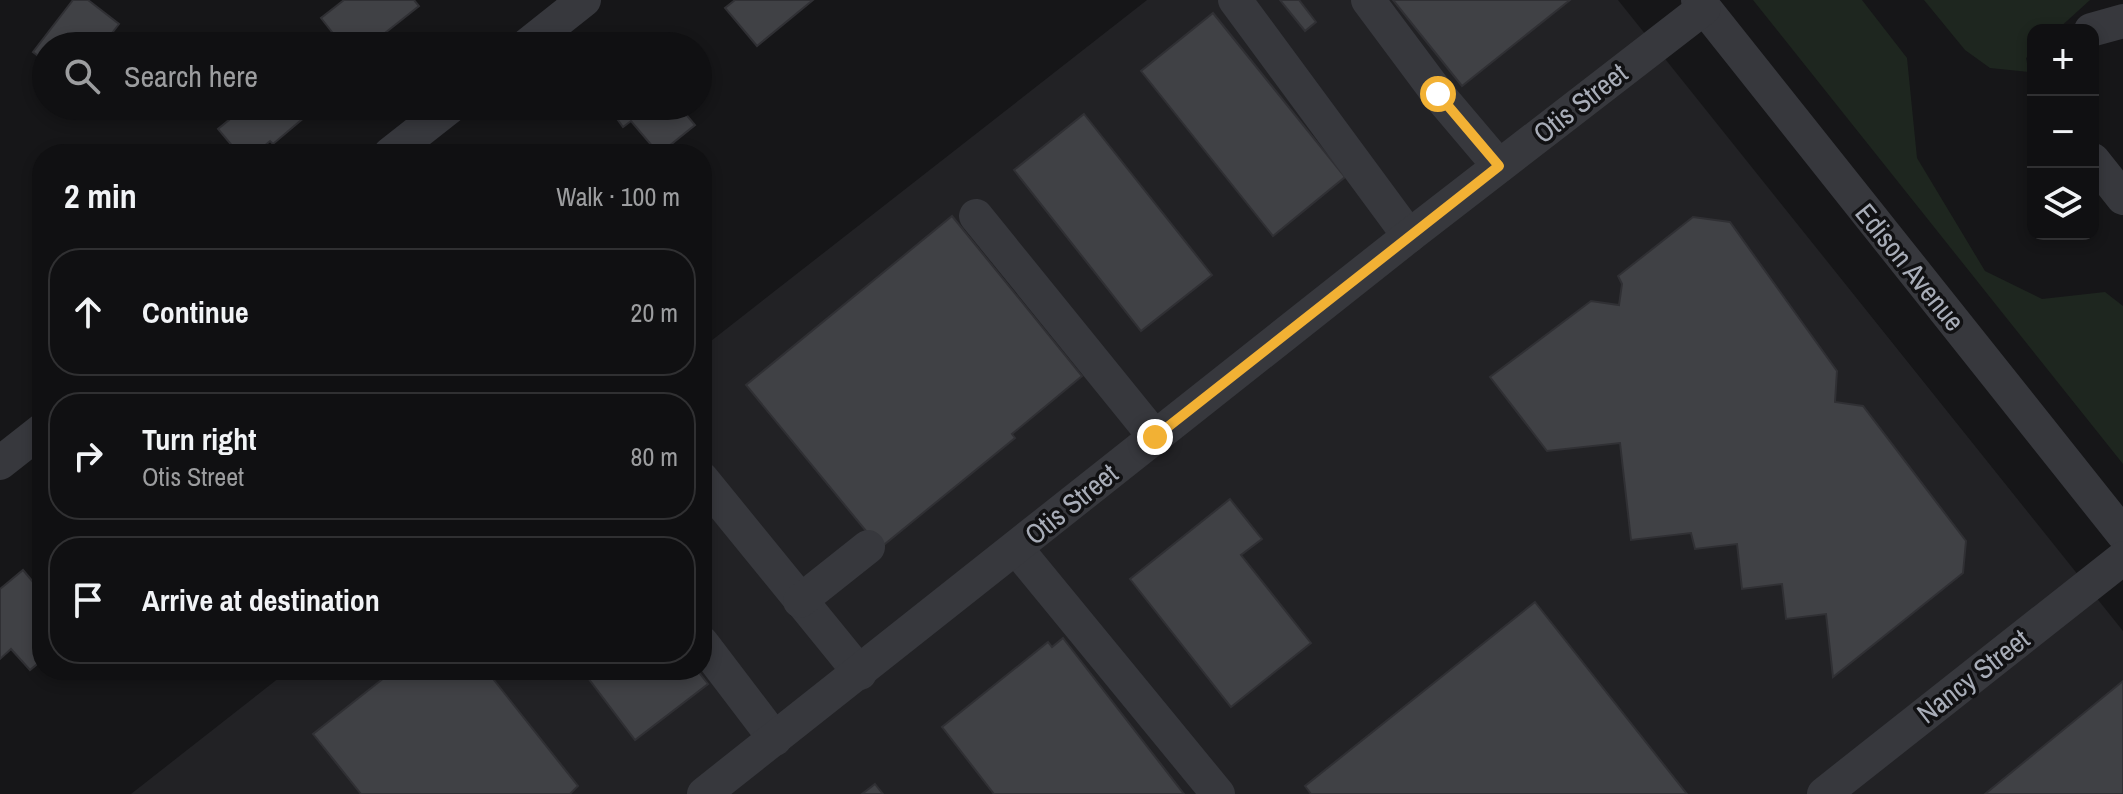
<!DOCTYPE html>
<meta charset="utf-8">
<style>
:root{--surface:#101012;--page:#1e1e20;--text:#f1f3f6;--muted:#9c9d9f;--line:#303032}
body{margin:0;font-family:"Archivo Narrow",sans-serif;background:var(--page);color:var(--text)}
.controls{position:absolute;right:24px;top:24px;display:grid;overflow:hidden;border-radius:16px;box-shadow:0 4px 12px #0003}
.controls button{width:72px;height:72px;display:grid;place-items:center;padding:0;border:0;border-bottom:2px solid var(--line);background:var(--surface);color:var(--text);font:40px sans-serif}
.stop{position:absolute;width:24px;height:24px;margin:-18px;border:6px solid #f2b134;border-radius:50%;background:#fff}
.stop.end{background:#f2b134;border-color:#fff;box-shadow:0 2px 8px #0008}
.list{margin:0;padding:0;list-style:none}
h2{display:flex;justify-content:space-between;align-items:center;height:104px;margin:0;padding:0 32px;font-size:34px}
h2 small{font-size:26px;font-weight:400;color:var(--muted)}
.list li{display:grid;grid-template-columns:52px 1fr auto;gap:24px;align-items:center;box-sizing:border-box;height:128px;margin:0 16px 16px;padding:0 16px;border:2px solid var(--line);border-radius:32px}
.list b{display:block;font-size:30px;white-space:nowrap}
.list p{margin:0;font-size:26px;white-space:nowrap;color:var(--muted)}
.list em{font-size:26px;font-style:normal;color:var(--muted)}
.icon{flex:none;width:44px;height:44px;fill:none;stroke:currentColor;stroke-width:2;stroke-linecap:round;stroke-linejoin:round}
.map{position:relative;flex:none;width:2123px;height:794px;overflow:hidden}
.search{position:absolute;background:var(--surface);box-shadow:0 4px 12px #0003;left:32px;top:32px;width:680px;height:88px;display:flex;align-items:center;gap:20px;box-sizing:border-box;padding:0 28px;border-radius:44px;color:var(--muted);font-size:30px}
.panel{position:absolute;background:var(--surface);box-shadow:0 4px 12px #0003;left:32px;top:144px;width:680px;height:536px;border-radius:32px}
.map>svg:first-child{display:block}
.built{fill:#222225}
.green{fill:#1e261f}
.building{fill:#404145;stroke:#303034;stroke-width:2}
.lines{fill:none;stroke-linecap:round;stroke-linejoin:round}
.minor{stroke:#37383d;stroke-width:34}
.route{stroke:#f2b134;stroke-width:10}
.labels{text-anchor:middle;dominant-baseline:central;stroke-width:7;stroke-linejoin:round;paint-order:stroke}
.street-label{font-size:28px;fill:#a8adb8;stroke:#111113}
</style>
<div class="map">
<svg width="2123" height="794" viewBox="0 0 2123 794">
<rect width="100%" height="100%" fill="#161618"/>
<polygon class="built" points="1147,0 1618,0 2123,631 2123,794 131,794 289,670 702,670 702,348"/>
<g class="green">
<polygon points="1753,0 1862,0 1907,58 1917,158 1985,271 2042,299 2105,292 2123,306 2123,464"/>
<polygon points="1924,0 2090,0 2057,30 2033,30 2033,52 2026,58 2029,72 1990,68 1965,50"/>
</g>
<g class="building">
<polygon points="73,0 88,0 119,24 102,46 46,46 46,62 33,52"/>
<polygon points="344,0 414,0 419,6 385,33 389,39 379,46 343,46 321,18"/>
<polygon points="735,0 813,0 757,46 725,8"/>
<polygon points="1280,0 1299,0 1316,22 1305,31"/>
<polygon points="1393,0 1570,0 1462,86"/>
<polygon points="1213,13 1345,177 1273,236 1141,71"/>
<polygon points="246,106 298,106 306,116 273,144 270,141 255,154 239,154 218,129"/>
<polygon points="608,106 679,106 695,125 659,154 631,121 623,127"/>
<polygon points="1084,114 1212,275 1141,331 1014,170"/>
<polygon points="952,216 1082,376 1012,434 1015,438 880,548 746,385"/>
<polygon points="1693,217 1730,222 1837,371 1835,402 1863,406 1966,541 1963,573 1833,677 1826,614 1786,619 1782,584 1742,589 1737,544 1695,549 1691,533 1631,540 1620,443 1547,451 1490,377 1591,301 1619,305 1622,284 1618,276"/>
<polygon points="1230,499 1262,539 1241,555 1311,643 1231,707 1130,579"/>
<polygon points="23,570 39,589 42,586 42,660 30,670 11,649 0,659 0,589"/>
<polygon points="1535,602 1687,794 1311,794 1305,786"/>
<polygon points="1063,638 1184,794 994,794 942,727 1048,642 1052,647"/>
<polygon points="394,670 486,670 578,786 570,794 361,794 313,734"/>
<polygon points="582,670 697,670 708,684 635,740"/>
<polygon points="2123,681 2123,794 1985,794"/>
<polygon points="875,784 883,794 862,794"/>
</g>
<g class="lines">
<g class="minor">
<polyline points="1235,0 1409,236"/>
<polyline points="1368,0 1438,94 1499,166"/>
<polyline points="1698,0 2123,534"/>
<polyline points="2091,30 2123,21"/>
<polyline points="526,46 584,0"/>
<polyline points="390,154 451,106"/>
<polyline points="2093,160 2123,198"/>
<polyline points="976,216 1155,437"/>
<polyline points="0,463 42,430"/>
<polyline points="702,479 860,673"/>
<polyline points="1016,548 1218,794"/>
<polyline points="800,601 868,547"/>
<polyline points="702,643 775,739"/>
<polyline points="704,794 1409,236 1704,8"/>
<polyline points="1824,794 2123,558"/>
</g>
</g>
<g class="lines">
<polyline class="route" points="1155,437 1499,166 1438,94"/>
</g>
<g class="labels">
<g class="street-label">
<text transform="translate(1580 103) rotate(-38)">Otis Street</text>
<text transform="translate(1910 267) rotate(51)">Edison Avenue</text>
<text transform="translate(1071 504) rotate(-39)">Otis Street</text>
<text transform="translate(1973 676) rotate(-38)">Nancy Street</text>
</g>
</g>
</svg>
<div class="controls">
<button>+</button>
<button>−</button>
<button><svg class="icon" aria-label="layers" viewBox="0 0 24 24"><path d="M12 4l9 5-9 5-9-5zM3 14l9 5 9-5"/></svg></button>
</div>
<div class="stop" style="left:1438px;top:94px"></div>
<div class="stop end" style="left:1155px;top:437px"></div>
<div class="search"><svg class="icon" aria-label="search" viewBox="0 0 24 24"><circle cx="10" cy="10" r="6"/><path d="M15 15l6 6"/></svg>Search here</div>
<section class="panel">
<h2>2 min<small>Walk · 100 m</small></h2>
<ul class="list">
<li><svg class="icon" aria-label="ahead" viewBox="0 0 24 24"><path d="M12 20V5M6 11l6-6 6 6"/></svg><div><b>Continue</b></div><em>20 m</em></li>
<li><svg class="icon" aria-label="right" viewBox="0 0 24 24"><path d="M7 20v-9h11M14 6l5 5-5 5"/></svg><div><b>Turn right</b><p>Otis Street</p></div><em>80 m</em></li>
<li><svg class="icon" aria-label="arrive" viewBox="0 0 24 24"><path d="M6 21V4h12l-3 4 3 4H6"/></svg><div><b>Arrive at destination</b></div></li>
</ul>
</section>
</div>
